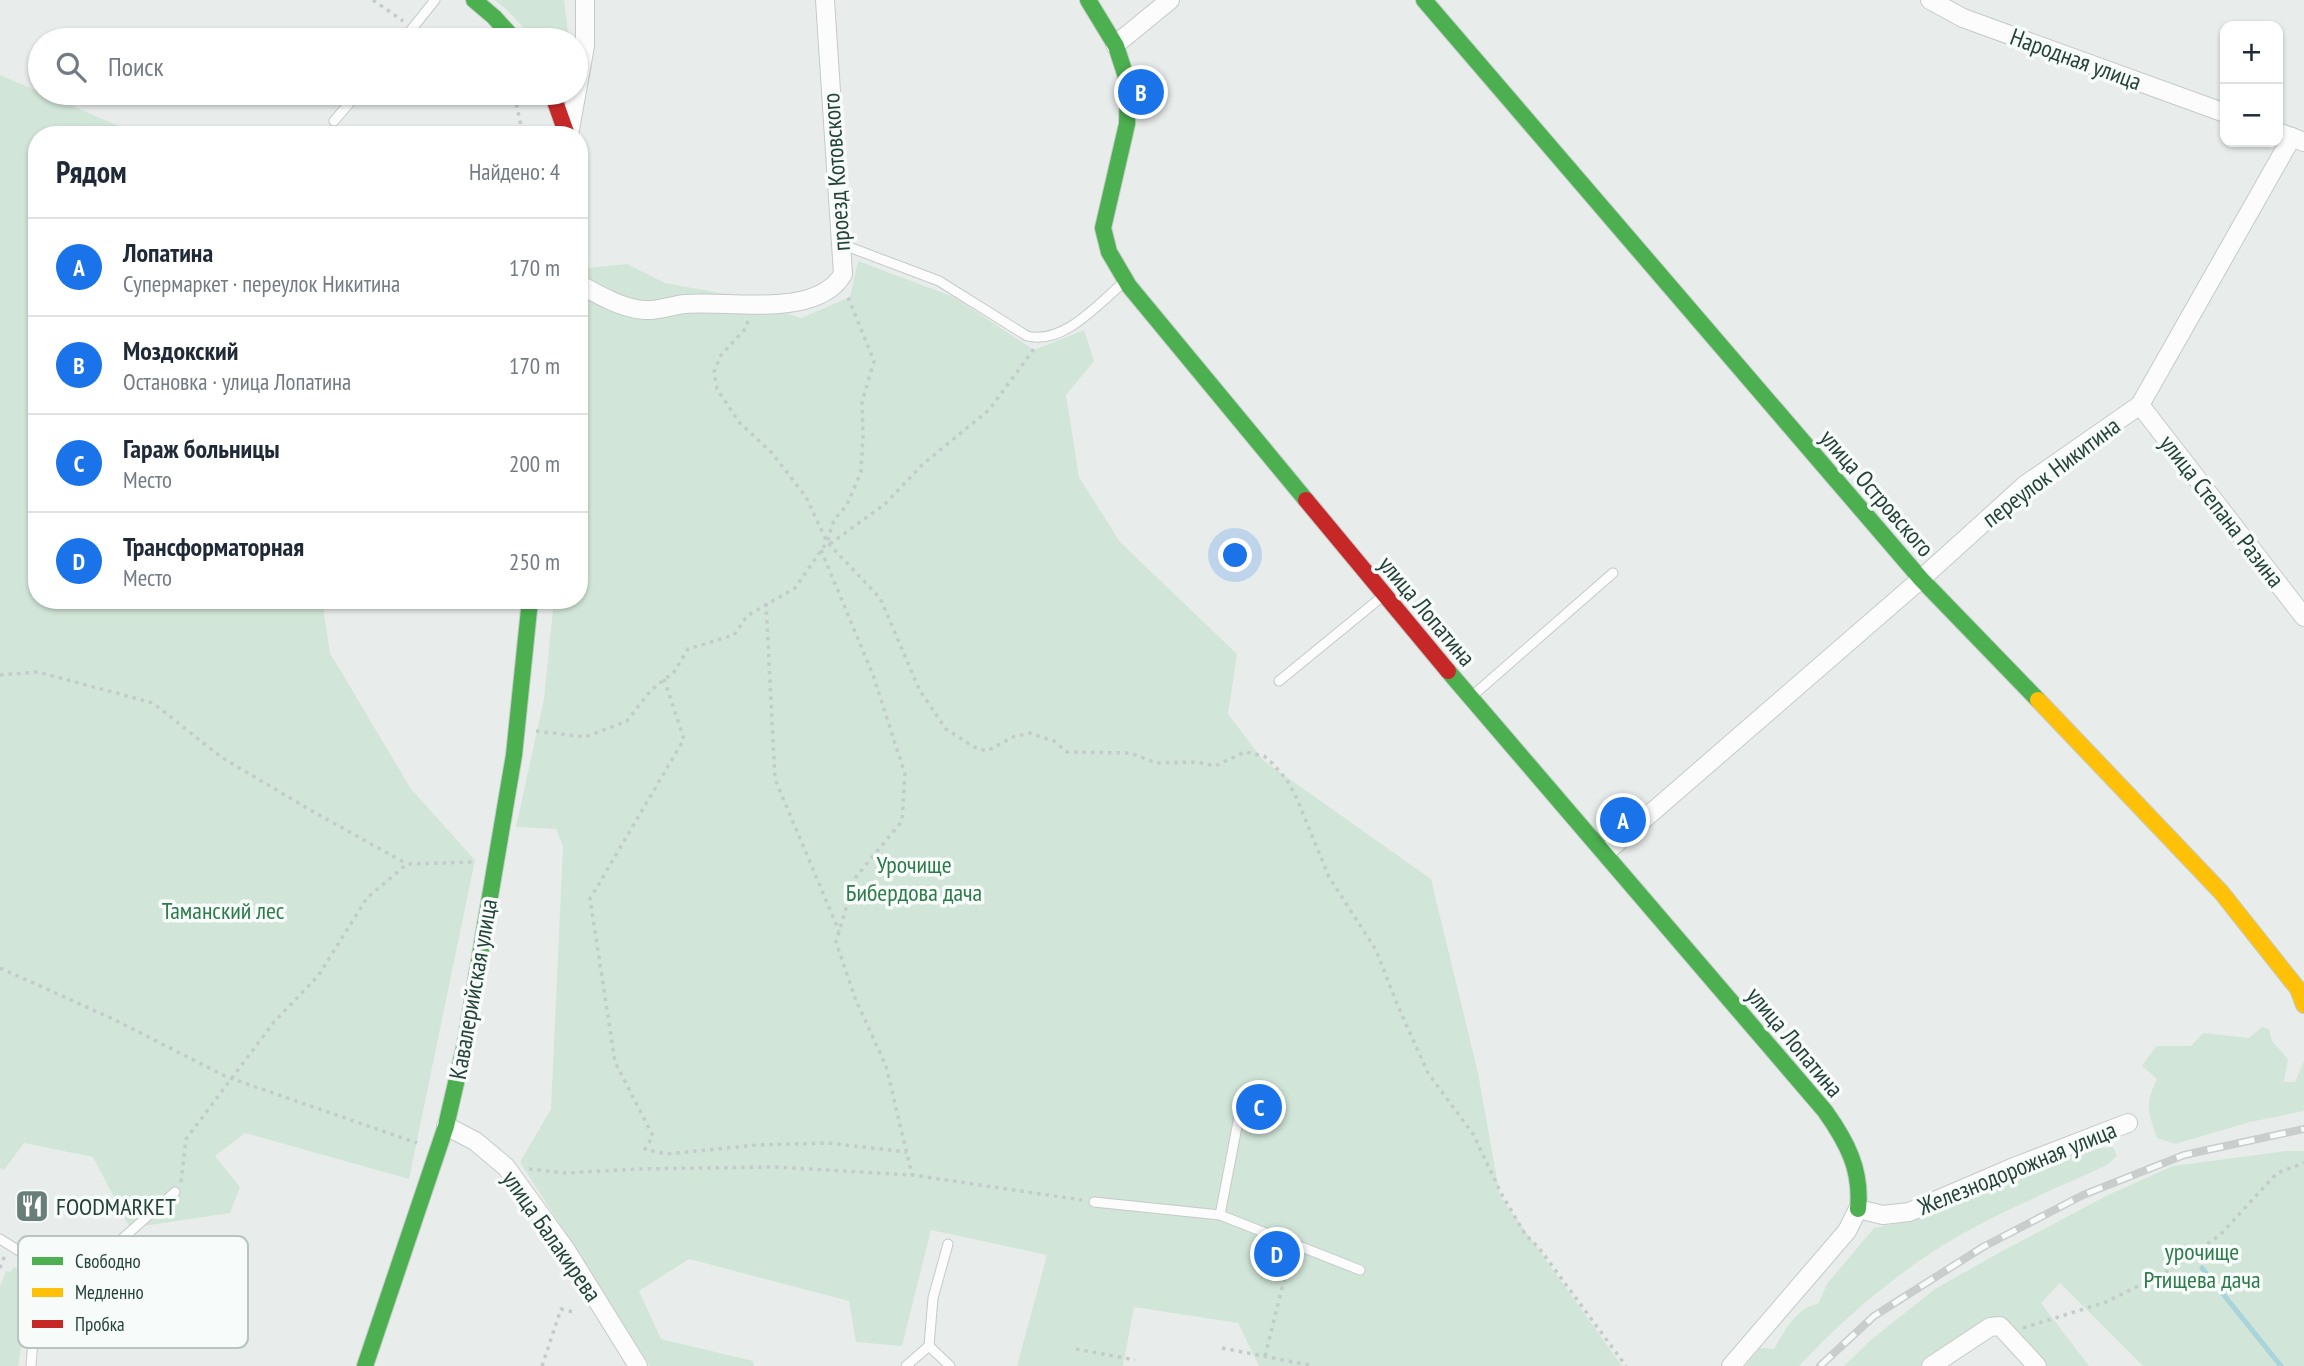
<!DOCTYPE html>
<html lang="ru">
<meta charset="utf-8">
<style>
:root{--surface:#fff;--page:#f6f6f7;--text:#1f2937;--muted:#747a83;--line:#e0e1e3;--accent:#1a73e8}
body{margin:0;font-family:"PT Sans Narrow",sans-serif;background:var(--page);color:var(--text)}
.controls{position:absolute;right:21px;top:21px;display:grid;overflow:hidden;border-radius:14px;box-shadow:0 2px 5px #0004}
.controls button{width:63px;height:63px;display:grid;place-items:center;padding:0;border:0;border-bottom:2px solid var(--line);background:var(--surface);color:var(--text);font:35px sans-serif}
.you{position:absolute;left:1236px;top:556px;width:24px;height:24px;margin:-18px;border:5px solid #fff;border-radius:50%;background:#1a73e8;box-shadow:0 0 0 10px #1a73e833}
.badge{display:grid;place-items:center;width:46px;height:46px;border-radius:50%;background:var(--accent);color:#fff;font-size:23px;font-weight:700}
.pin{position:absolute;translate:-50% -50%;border:4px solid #fff;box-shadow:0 2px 7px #0006}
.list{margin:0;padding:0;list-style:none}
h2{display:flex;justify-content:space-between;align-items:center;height:91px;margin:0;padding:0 28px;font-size:30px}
h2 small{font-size:23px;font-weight:400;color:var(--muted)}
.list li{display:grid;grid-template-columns:46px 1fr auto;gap:21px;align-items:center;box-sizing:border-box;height:98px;padding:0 28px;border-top:2px solid var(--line)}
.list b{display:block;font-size:26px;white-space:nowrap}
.list p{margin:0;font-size:23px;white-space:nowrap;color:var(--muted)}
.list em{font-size:23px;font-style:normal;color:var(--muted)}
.icon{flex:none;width:38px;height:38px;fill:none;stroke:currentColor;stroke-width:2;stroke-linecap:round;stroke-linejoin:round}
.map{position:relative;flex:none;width:2304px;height:1366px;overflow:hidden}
.search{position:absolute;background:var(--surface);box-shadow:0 2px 5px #0004;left:28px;top:28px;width:560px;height:77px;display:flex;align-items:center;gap:18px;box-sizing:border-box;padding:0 24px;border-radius:38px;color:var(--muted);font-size:26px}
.panel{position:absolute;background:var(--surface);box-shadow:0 2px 5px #0004;left:28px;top:126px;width:560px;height:483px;border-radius:28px}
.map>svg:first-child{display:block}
.green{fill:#d1e6d8}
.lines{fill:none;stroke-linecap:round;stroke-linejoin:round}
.stream{stroke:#a9d4db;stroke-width:5}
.lane-casing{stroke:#c5cac8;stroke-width:11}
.street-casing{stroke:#c5cac8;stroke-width:20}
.fast-casing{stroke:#c3cbc8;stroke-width:18}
.slow-casing{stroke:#c3cbc8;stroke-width:18}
.jam-casing{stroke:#c3cbc8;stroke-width:18}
.path{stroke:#c3ccca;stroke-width:3.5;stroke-dasharray:3.5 5;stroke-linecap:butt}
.lane{stroke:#fcfcfc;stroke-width:9}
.street{stroke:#fcfcfc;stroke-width:18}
.fast{stroke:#4caf50;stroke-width:16}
.slow{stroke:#ffc107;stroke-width:16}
.jam{stroke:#c62828;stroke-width:16}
.rail-casing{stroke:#c9cdcc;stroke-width:8}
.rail{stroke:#f7fbf9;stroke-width:5;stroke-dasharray:16;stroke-linecap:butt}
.labels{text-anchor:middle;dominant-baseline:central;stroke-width:7;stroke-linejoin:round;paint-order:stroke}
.street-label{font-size:24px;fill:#24423a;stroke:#f7fbf9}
.park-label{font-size:24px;fill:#2d7a4b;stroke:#f7fbf9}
.poi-label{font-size:24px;fill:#24423a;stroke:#f7fbf9;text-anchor:start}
.key{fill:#f7fbf9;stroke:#b8c4c0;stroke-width:2}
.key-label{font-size:19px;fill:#24423a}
</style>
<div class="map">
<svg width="2304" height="1366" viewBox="0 0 2304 1366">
<rect width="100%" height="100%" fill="#e8edeb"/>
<g class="green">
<polygon points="495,0 564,0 569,40 535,40 506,9"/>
<polygon points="0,75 140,135 37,135 37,600 322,600 330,653 411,789 475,860 409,1179 245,1133 215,1156 240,1187 230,1213 130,1228 93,1157 24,1143 4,1170 0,1168"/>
<polygon points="858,261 954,297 1034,350 1084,330 1094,361 1066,395 1079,477 1120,542 1237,654 1228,714 1264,761 1431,879 1478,1073 1500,1196 1622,1366 1259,1366 1238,1323 1134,1307 1123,1366 1017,1366 1047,1255 931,1230 902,1346 856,1342 849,1301 689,1259 639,1291 661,1339 753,1361 754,1366 650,1366 520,1162 551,1109 563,846 556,829 516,827 544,699 554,600 579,600 579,345 587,268 627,264 665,283 731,295 801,318 850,297"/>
<path d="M2262,1027L2269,1029L2272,1041L2288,1059L2284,1082H2295L2304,1061V1111L2250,1122L2175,1144L2157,1138C2148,1111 2144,1106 2157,1079L2142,1066L2156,1046H2191L2203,1033L2249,1038Z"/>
<path d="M2113,1147L2117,1156L2107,1165C2059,1187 2009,1208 1962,1234C1902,1268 1846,1316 1799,1366H1745L1760,1348L1774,1349C1784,1331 1797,1307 1818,1304L1827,1284L1874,1228L1908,1221L2035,1167L2082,1150Z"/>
<polygon points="2286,1151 2304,1151 2304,1366 2143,1366 2060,1283 2041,1303 2089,1366 2030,1366 1990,1320 1923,1366 1844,1366 1872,1339 1935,1289 1995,1255 2106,1196 2173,1166"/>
<path d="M14,1267L25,1273C26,1305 24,1335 18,1366H0V1286L6,1271L10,1272Z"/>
</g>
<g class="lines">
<polyline class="stream" points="2202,1268 2281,1366"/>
<g class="lane-casing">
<g id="lane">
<polyline points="403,40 435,0"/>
<polyline points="334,121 358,93"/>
<path d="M841,244L939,281L1027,336C1063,345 1097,305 1123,283"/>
<polyline points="1279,681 1383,596"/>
<polyline points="1471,697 1613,573"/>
<polyline points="1094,1202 1220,1215 1360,1270"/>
<polyline points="1220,1215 1240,1111"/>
<polyline points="0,1239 32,1259 37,1292 31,1366"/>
<polyline points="32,1259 106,1253 175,1192"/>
<polyline points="929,1346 933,1298 948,1244"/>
<polyline points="906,1366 929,1346 950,1366"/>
</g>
</g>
<g class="street-casing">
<g id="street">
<polyline points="1930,0 1963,18 2225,113"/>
<polyline points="1115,45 1170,0"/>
<polyline points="2278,132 2304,142"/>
<polyline points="569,135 585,46 585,0"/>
<path d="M579,284C599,295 621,308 644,310C659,311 672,305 686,304C731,300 817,319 843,274L825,0"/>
<polyline points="2140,405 2304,617"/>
<polyline points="1605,853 1921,579 2025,485 2140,405 2292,137"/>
<polyline points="446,1126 475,1141 506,1167 566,1250 638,1366"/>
<polyline points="1731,1366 1847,1231 1858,1209 1883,1215 1909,1212 2014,1167 2128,1123"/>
<polyline points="1931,1366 1990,1327 2000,1326 2037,1366"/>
</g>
</g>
<g class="fast-casing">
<g id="fast">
<polyline points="474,0 494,17 515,40"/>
<polyline points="1088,0 1116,46 1128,83 1127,124 1103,228 1109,252 1129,286 1306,500"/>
<polyline points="1424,0 1921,579 2038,700"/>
<path d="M1448,671L1825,1111C1847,1142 1862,1170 1858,1209"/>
<polyline points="365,1366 446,1126 465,1044 514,755 530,600"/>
</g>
</g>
<g class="slow-casing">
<polyline id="slow" points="2038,700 2221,892 2298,989 2304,1005"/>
</g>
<g class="jam-casing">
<g id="jam">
<polyline points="552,93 567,135"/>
<polyline points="1306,500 1448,671"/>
</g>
</g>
<g class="path">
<polyline points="373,0 403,21"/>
<polyline points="504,93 516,102 523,135"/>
<polyline points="748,321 746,328 721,355 714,372 717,389 739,422 772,453 806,497 827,542 880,598 920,691 946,729 974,747 987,751 1013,737 1029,733 1054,741 1067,752 1130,753 1157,763 1197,762 1215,766 1245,752 1264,756 1272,763 1287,780 1297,799 1329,877 1376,950 1397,1004 1428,1073 1473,1134 1501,1193 1525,1234 1539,1248 1626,1366"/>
<polyline points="830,544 885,504 923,464 989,410 1034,349"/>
<polyline points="821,550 873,675 905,774 902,821 855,878 836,942 855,998 886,1066 912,1175"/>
<polyline points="766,603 775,779 839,931"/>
<polyline points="0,675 38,672 153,703 221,757 312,811 407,864"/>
<polyline points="664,679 684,739 590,899 615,1062 653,1136 645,1149 666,1154 757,1145 828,1143 907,1152"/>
<polyline points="536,731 585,737 627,721 651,690 674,672 688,649 734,635 747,616 795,588 827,542 834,520 847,505 861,472 863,437 862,402 874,361 848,297"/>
<polyline points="0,968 111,1018 227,1077 417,1143"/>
<polyline points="529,1169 565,1173 639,1169 774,1167 912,1175 1082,1200"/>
<polyline points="181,1182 186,1139 274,1022 318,976 367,898 407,864 474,862"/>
<polyline points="0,1268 5,1255"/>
<polyline points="2023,1328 2106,1302 2166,1272 2220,1235 2277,1173 2304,1163"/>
<polyline points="1222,1348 1314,1366"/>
<polyline points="1076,1349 1135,1360"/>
<polyline points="1265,1356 1290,1256"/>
<polyline points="542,1366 561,1309 573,1312 574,1310"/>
</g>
<use href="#lane" class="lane"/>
<use href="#street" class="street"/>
<use href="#fast" class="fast"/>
<use href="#slow" class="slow"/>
<use href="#jam" class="jam"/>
<g class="rail-casing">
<polyline id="rail" points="1820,1366 1874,1316 1983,1247 2083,1195 2184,1155 2304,1129"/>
</g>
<use href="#rail" class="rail"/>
</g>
<defs>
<g id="restaurant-square" transform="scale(1.75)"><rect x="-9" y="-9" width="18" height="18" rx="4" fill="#697e78" stroke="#f7fbf9"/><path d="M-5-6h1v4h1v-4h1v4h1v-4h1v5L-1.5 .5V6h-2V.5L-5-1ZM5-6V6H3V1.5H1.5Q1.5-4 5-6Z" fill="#fff"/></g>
</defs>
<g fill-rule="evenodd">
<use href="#restaurant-square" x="32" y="1206"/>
</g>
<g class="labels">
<g class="street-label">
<text transform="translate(2076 59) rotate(20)">Народная улица</text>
<text transform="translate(836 172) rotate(-94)">проезд Котовского</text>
<text transform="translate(2051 472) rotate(-37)">переулок Никитина</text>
<text transform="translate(1877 493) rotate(49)">улица Островского</text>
<text transform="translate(2222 511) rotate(52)">улица Степана Разина</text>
<text transform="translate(1427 611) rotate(50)">улица Лопатина</text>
<text transform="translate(473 989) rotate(-80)">Кавалерийская улица</text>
<text transform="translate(1795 1042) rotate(50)">улица Лопатина</text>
<text transform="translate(2017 1168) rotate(-22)">Железнодорожная улица</text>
<text transform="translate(552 1236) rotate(55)">улица Балакирева</text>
</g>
<g class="park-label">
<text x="914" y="864">Урочище<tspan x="914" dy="28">Бибердова дача</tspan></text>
<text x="223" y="910">Таманский лес</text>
<text x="2202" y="1251">урочище<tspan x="2202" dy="28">Ртищева дача</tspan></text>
</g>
<g class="poi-label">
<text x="56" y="1206">FOODMARKET</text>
</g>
</g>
<rect x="18" y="1236" width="230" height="112" rx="10" class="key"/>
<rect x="32" y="1257" width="31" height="8" fill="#4caf50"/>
<rect x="32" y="1288" width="31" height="9" fill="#ffc107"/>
<rect x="32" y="1320" width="31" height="8" fill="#c62828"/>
<g class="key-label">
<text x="75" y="1268">Свободно</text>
<text x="75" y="1299">Медленно</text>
<text x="75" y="1331">Пробка</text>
</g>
</svg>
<div class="controls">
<button>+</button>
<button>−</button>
</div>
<div class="you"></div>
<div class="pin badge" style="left:1623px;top:820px">A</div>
<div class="pin badge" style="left:1141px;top:92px">B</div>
<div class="pin badge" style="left:1259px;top:1107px">C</div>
<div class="pin badge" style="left:1277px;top:1254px">D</div>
<div class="search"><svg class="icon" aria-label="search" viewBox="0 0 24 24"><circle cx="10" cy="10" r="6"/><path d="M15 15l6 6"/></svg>Поиск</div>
<section class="panel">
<h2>Рядом<small>Найдено: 4</small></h2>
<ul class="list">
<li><span class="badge">A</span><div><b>Лопатина</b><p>Супермаркет · переулок Никитина</p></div><em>170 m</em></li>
<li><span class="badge">B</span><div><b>Моздокский</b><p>Остановка · улица Лопатина</p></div><em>170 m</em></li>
<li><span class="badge">C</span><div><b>Гараж больницы</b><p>Место</p></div><em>200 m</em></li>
<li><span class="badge">D</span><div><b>Трансформаторная</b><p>Место</p></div><em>250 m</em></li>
</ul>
</section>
</div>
